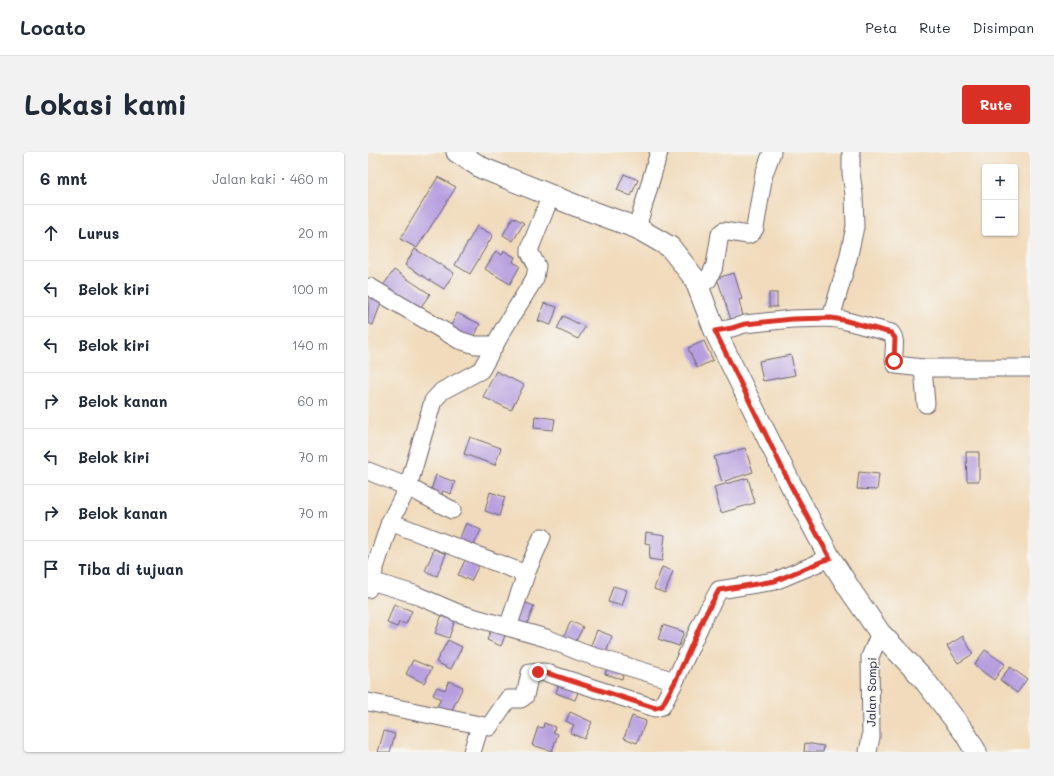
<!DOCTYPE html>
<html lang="id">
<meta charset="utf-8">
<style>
:root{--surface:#fff;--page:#f2f2f3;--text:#1f2937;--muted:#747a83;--line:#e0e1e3;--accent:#d93025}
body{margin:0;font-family:Mali,sans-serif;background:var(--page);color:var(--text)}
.controls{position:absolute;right:12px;top:12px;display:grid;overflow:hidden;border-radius:4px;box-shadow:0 1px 3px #0004}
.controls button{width:36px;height:36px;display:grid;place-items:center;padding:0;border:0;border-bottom:1px solid var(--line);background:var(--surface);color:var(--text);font:20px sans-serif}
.stop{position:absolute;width:12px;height:12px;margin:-9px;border:3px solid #d93025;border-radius:50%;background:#fff}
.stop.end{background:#d93025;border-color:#fff;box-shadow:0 1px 4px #0008}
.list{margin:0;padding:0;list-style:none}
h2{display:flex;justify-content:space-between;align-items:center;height:52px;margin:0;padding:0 16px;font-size:17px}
h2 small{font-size:13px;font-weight:400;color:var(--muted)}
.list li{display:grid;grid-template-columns:26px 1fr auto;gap:12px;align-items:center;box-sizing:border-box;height:56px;padding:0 16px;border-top:1px solid var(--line)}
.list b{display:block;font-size:15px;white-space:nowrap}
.list em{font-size:13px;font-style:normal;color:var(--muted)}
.icon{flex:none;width:22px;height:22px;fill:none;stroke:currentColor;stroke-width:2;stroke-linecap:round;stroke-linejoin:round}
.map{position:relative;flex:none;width:662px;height:600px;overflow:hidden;border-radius:4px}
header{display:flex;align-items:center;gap:24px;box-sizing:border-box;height:56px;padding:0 20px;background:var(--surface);border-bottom:1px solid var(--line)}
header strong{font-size:19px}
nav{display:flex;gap:22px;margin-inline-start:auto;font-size:14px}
.intro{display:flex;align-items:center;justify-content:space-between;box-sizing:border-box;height:96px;padding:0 24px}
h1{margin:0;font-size:28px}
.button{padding:10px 18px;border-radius:4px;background:var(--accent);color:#fff;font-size:14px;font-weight:700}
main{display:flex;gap:24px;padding:0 24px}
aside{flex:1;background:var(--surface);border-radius:4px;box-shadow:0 1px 3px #0004}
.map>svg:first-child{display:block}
.building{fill:#b79fdf}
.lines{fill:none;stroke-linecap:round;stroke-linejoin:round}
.minor-casing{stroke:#6a6368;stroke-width:19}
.major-casing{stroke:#6a6368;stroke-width:23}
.minor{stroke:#fff;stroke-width:17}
.major{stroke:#fff;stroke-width:21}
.route{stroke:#d93025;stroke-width:5}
.labels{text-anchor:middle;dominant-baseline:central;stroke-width:3;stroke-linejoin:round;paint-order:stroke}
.street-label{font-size:12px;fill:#22223b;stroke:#f6f6f2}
</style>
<header>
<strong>Locato</strong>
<nav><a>Peta</a><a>Rute</a><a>Disimpan</a></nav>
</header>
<div class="intro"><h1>Lokasi kami</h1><a class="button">Rute</a></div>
<main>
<aside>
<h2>6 mnt<small>Jalan kaki · 460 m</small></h2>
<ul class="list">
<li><svg class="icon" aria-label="ahead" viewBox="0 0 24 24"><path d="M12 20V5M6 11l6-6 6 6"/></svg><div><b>Lurus</b></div><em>20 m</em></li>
<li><svg class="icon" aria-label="left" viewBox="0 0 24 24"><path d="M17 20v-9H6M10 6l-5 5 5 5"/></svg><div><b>Belok kiri</b></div><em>100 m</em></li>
<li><svg class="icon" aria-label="left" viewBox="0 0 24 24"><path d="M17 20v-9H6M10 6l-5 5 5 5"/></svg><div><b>Belok kiri</b></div><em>140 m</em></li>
<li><svg class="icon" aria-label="right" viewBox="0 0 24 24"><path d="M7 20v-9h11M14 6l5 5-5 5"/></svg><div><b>Belok kanan</b></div><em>60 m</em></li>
<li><svg class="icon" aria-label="left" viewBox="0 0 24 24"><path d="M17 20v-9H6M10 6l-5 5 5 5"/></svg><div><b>Belok kiri</b></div><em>70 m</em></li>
<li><svg class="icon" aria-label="right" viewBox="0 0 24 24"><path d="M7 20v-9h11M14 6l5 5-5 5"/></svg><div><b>Belok kanan</b></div><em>70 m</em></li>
<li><svg class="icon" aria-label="arrive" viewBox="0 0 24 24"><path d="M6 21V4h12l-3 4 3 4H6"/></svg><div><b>Tiba di tujuan</b></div></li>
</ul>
</aside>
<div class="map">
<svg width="662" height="600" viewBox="0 0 662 600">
<rect width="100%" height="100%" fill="#f6f6f2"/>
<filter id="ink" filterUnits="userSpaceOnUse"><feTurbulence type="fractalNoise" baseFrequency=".025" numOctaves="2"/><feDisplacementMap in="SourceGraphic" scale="8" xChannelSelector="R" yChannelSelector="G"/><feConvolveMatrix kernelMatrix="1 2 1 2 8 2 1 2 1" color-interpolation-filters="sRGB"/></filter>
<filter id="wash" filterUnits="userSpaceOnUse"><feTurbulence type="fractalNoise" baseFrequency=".012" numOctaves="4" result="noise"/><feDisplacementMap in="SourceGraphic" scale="16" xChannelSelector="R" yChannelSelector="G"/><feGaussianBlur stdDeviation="0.9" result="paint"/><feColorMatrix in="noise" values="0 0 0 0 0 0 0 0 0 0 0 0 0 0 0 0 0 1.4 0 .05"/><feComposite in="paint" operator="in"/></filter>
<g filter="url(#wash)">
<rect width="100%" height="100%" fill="#f1dbbc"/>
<g id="blocks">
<g class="building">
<polygon points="256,22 270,28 263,44 249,38"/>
<polygon points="70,25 88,35 49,96 32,87"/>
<polygon points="145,65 156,71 145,89 135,83"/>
<polygon points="109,74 125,83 102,122 87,113"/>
<polygon points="47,97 86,121 76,137 37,113"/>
<polygon points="128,99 134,103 136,99 147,105 145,110 152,114 142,132 117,117"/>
<polygon points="26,118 62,142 50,159 14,135"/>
<polygon points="366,121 374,147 371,148 375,164 363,168 349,126"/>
<rect x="401" y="141" width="8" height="14"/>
<polygon points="1,143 14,148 5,173 0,171"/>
<polygon points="176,151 189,155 183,173 170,169"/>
<polygon points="89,161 112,172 105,188 80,180"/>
<polygon points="195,164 217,175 210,187 189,177"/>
<polygon points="336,189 345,208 329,216 320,196"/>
<polygon points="423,203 427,223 395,229 391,209"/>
<polygon points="128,219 156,233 143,258 115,245"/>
<polygon points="167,264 187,267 185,278 166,276"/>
<polygon points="102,285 133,296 127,313 96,302"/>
<polygon points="377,296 385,320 354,330 346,305"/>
<polygon points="598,300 611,300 611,329 599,329"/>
<polygon points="491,320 511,322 509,338 489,337"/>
<polygon points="68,323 87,330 83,342 75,339 72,348 61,344"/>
<polygon points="380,326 387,351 353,361 346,335"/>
<polygon points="122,340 137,345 131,364 117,359"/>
<polygon points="98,371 113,378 103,399 89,393"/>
<polygon points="278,380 297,383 294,409 281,407 282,392 277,391"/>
<polygon points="66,397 78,402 69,424 57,419"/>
<polygon points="99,404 112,411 103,429 90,423"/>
<polygon points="294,415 305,419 297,441 286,437"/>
<polygon points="245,434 259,438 254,454 240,450"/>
<polygon points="153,449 166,454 157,477 143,471"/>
<polygon points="26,452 44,459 38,472 31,470 29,475 19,471"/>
<polygon points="74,463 87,468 81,486 67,481"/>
<polygon points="203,469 215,475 206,493 194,488"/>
<polygon points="295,473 316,480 311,494 290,487"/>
<polygon points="124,475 138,481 133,494 119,488"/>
<polygon points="229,478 244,484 237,504 221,498"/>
<polygon points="595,484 605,502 590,511 579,494"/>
<polygon points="80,488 94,495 83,517 68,510"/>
<polygon points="617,498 637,512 626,528 606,513"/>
<polygon points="45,508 64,516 56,531 38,522"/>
<polygon points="241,511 257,516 254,527 237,522"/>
<polygon points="642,515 659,527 649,541 632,528"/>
<polygon points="192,528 212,535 207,548 188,541"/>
<polygon points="81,529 95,535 82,562 68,556 73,547 65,543 69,535 77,538"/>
<polygon points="202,560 224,570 216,587 202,581 206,573 198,569"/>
<polygon points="264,564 278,569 269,591 256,586"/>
<polygon points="176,571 187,575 185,580 190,582 184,599 164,593 170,575 175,576"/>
<polygon points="16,579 27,582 22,600 10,600"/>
<polygon points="437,591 456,594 455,600 436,600"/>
</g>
</g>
</g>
<g filter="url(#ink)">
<use href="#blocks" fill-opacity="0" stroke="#6a6368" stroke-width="1"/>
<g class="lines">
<g class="minor-casing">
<g id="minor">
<polyline points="269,76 291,0"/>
<polyline points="329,134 340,128 347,113 352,82 355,79 380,83 384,81 387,76 396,22 404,0"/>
<polyline points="2,135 91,188 107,193 126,193"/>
<polyline points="463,166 480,107 487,75 486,42 483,21 483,0"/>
<path d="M347,179L364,176L377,172L424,167L463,166L475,168L523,181C531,190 522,204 528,213L555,216H662"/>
<polyline points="555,216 558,252"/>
<polyline points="0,319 40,335 84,358"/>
<polyline points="22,370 158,422"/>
<polyline points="0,428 46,442 90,461 178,486 215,501 307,529"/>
<polyline points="0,437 22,370 40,335 65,249 74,239 113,218 135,178 167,126 169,114 162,101 162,96 183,43"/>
<polyline points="140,475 158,422 174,385"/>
<polyline points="0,550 121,575 140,547 153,547 157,544 162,521 176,520 287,556 294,554 307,529 336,465 351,438 407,429 462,406"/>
<polyline points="104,600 112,574"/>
<polyline points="500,600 503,585 502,505 512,481"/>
</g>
</g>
<g class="major-casing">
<polyline id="major" points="89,0 114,16 209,54 269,76 302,95 327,127 347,179 422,331 462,406 485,442 512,481 554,525 597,581 608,600"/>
</g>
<use href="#minor" class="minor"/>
<use href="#major" class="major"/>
</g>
</g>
<g class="lines" filter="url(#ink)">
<polyline class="route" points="170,520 182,522 287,556 294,554 307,530 336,465 351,438 407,429 462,406 422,332 347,179 364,176 377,172 424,167 463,166 475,168 523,181 527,186 526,209"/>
</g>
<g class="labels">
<g class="street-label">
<text transform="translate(503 540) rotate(-89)">Jalan Sompi</text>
</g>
</g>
</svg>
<div class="controls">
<button>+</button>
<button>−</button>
</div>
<div class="stop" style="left:526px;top:209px"></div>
<div class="stop end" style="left:170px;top:520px"></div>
</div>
</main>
